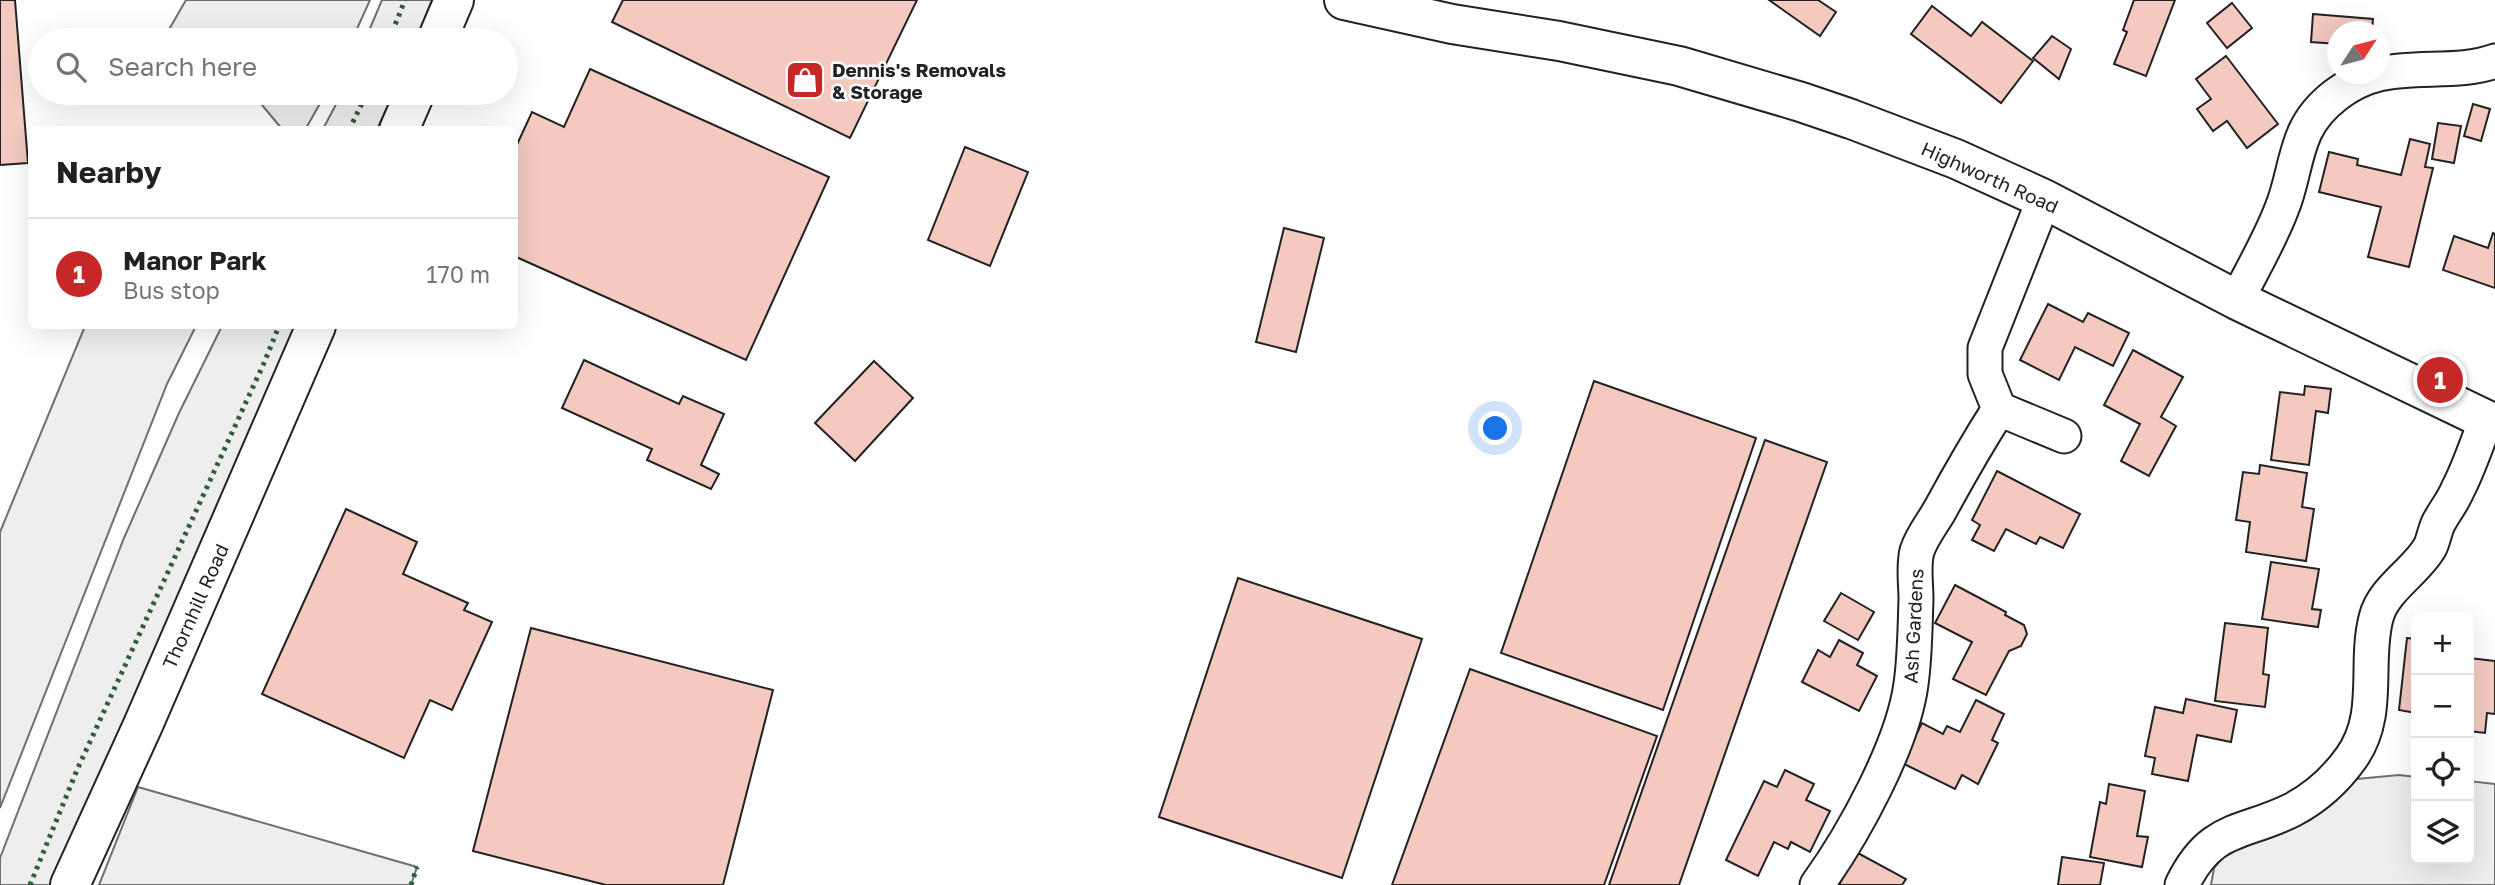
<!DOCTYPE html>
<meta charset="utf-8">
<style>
:root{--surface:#fff;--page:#f2f2f2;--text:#202124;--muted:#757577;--line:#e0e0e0;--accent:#c62828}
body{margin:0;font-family:"Golos Text",sans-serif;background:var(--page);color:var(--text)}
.controls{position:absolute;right:21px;bottom:21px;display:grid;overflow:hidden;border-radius:10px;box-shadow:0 7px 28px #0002}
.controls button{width:63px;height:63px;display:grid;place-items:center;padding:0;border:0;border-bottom:2px solid var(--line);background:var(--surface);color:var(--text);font:35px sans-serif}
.compass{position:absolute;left:2327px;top:21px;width:63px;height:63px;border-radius:50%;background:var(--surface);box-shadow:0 7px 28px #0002;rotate:54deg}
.you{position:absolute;left:1496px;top:429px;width:24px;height:24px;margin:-18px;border:5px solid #fff;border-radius:50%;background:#1a73e8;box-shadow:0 0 0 10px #1a73e833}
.badge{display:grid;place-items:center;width:46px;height:46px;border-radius:50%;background:var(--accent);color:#fff;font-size:23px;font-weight:700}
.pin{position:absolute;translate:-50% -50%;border:4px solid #fff;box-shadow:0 2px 7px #0006}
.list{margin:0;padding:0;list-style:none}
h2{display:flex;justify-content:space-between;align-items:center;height:91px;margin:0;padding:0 28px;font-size:30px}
h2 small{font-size:23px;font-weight:400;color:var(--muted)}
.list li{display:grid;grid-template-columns:46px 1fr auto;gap:21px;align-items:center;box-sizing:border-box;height:112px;padding:0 28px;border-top:2px solid var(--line)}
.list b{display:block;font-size:26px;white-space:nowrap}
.list p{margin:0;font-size:23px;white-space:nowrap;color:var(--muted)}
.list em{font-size:23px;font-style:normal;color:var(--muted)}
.icon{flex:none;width:38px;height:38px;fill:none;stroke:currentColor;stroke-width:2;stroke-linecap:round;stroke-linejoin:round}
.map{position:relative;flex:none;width:2495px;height:885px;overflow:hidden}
.search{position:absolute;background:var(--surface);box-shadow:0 7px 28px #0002;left:28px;top:28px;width:490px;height:77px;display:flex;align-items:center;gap:18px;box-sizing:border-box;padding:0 24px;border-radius:38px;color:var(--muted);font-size:26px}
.panel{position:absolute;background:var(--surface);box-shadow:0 7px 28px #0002;left:28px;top:126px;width:490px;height:203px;border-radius:10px}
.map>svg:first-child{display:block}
.green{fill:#eee;stroke:#6f6f6f;stroke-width:2}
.building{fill:#f3c9c0;stroke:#222;stroke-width:2}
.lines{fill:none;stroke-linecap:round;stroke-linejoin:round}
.street-casing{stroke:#222;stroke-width:37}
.secondary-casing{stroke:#222;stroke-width:42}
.street{stroke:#fff;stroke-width:33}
.secondary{stroke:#fff;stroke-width:38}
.hedge{stroke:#2f5e38;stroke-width:5;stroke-dasharray:3.5 5;stroke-linecap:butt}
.labels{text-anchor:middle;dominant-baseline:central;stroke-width:5;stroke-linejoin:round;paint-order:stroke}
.poi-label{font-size:19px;font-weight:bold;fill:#222;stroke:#fff;text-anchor:start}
.street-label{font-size:19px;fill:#222;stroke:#fff}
</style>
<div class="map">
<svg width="2495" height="885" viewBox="0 0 2495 885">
<rect width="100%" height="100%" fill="#fff"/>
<g class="green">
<polygon points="186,0 370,0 352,40 163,40"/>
<polygon points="382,0 432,0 416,40 365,40"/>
<polygon points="252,93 326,93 305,130 282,129"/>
<polygon points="342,93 394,93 377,129 323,129"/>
<polygon points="85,326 196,326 167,384 0,808 0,532"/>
<polygon points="222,326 298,326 203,547 50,885 0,885 0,858 124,538 179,413"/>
<polygon points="2399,775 2416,777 2416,859 2469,859 2469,781 2495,784 2495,885 2211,885 2214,868 2231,848 2346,780"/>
<polygon points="138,787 417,867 411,885 99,885"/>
</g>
<g class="building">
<polygon points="0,0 15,0 28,163 0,165"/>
<polygon points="623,0 917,0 850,138 612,22"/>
<polygon points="1769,0 1818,0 1836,12 1820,36"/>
<polygon points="2134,0 2175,0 2146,76 2114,64 2127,32 2123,30"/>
<polygon points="2232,3 2252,28 2227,48 2207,23"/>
<polygon points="1932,6 1971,36 1982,22 2033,61 2001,103 1911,34"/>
<polygon points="2313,14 2373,19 2372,32 2338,32 2338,44 2311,42"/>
<polygon points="2052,36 2071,49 2059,79 2033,58"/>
<polygon points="2226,56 2278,124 2247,148 2227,121 2213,131 2197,109 2211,99 2196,79"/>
<polygon points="590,69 829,177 746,360 514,256 514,151 532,112 564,127"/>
<polygon points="2473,104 2490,109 2481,141 2464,136"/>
<polygon points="2438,123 2461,126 2454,163 2432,159"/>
<polygon points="2410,139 2430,144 2425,167 2433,168 2409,267 2368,257 2381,207 2319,192 2329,152 2358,159 2357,165 2401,175"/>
<polygon points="965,147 1028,172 990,266 928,240"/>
<polygon points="1284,228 1324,238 1296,352 1256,342"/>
<polygon points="2493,233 2495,234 2495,288 2443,270 2454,236 2488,248"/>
<polygon points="2048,304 2083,322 2088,313 2129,333 2113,366 2075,347 2059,380 2020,360"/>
<polygon points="2133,350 2183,377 2161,417 2176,426 2149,476 2121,461 2140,424 2104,405"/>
<polygon points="584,360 679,404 683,396 724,414 701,465 719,474 711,489 647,460 652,449 562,408"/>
<polygon points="874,361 913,398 855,461 815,423"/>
<polygon points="1594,381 1756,438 1663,710 1501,653"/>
<polygon points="2305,386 2331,389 2328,413 2316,411 2309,465 2271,460 2280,392 2304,395"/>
<polygon points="1765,440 1827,462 1679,885 1609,885"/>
<polygon points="2260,465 2307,473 2302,507 2314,509 2306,561 2246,552 2250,522 2236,520 2243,472 2259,474"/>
<polygon points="1997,471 2080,514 2063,548 2040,537 2036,544 2006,529 1994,551 1972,540 1980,525 1972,520"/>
<polygon points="346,509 417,542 403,574 468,603 464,610 492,622 452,710 430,700 404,758 262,694"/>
<polygon points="2271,562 2319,569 2312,609 2321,610 2318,627 2262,619"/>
<polygon points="1238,578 1422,639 1342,878 1159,817"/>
<polygon points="1955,585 2006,612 2005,615 2024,625 2027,634 2021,646 2009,651 1986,695 1953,679 1972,642 1935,623"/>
<polygon points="1841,593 1874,612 1858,640 1824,621"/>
<polygon points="2225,623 2268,628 2263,674 2269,675 2265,707 2215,701"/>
<polygon points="531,628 773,690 723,885 606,885 473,851"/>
<polygon points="2407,638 2416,639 2416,713 2399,710"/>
<polygon points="1839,640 1863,653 1857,665 1877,676 1859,711 1802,682 1818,650 1830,657"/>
<polygon points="2469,658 2495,661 2495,714 2487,713 2485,733 2469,731"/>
<polygon points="1470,669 1657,736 1604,885 1392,885"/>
<polygon points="2186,699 2237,710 2231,742 2197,735 2188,781 2152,774 2155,758 2145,756 2155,707 2183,713"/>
<polygon points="1976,700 2004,714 1992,740 1998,743 1978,784 1962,775 1955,789 1902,763 1922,723 1943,734 1947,726 1960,732"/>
<polygon points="1785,770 1814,784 1806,800 1830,811 1810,852 1791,842 1788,849 1774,842 1758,876 1726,860 1764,781 1777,787"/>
<polygon points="2109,784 2145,791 2137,836 2148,837 2142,867 2090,857 2100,802 2106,804"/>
<polygon points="1856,852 1906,879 1902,885 1839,885"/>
<polygon points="2062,857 2104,863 2100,885 2058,885"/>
</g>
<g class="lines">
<g class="street-casing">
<g id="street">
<path d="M2237,300C2252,270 2270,240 2282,208C2292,184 2294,156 2305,132C2318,104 2349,81 2379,74C2416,65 2460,74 2495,61"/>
<polyline points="1999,409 2064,436"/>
<path d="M1817,885C1853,835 1903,745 1911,684C1915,656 1915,627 1916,599C1916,584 1913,566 1917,551C1922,536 1932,524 1940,510C1959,475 1978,442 1999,409L1985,374V348L2044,199"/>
<path d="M2182,885C2211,825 2242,835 2292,810C2315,798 2336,779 2351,758C2382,715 2364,665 2376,618C2383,589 2416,572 2430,547C2434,539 2435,529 2439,522C2445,511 2453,501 2458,489C2469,468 2477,443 2486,420"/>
</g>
</g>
<g class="secondary-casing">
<g id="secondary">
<polyline points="1344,0 1452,24 1559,41 1679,66 1801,102 1851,119 1956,159 2044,199 2237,300 2495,424"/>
<polyline points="437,40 454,0"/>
<polyline points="399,130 415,93"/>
<polyline points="70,885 143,725 316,326"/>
</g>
</g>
<use href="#street" class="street"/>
<use href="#secondary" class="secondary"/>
<g class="hedge">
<polyline points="389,40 405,0"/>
<polyline points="349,130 367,93"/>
<polyline points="30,885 77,770 264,363 279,326"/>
<polyline points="411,885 417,867"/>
</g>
</g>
<defs>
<g id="shop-square" transform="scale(2.0125)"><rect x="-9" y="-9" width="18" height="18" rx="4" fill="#c62828" stroke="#fff"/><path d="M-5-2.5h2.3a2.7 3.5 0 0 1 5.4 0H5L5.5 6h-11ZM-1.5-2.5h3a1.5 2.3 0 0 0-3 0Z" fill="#fff"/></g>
</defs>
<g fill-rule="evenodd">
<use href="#shop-square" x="805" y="80"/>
</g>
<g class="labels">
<g class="poi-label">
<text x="832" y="69">Dennis's Removals<tspan x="832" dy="22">&amp; Storage</tspan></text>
</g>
<g class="street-label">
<text transform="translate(1990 177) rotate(24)">Highworth Road</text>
<text transform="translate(195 606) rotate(-66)">Thornhill Road</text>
<text transform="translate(1913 626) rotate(-87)">Ash Gardens</text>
</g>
</g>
</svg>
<div class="controls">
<button>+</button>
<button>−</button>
<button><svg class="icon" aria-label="locate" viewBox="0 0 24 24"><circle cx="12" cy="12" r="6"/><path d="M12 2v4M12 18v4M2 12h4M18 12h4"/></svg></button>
<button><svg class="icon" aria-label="layers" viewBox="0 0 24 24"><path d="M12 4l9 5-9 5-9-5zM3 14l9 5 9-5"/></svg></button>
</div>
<svg class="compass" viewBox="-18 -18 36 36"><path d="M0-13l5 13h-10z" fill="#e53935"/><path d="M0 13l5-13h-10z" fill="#757577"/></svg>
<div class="you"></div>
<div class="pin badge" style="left:2440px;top:380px">1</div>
<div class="search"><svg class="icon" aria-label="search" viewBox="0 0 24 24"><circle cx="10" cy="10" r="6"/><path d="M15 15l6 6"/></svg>Search here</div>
<section class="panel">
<h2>Nearby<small></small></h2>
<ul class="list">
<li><span class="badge">1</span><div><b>Manor Park</b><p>Bus stop</p></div><em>170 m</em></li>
</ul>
</section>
</div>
